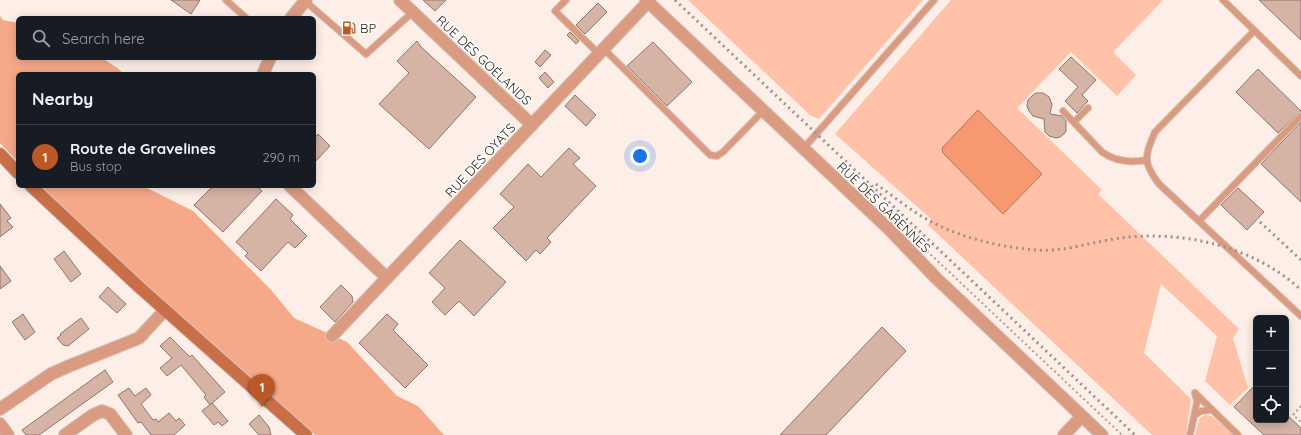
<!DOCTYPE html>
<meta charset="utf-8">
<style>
:root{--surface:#171b24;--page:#242831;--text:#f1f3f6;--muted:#9ea1a6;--line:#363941;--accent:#bc5726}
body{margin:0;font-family:Quicksand,sans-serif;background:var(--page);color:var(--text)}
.controls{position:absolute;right:12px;bottom:12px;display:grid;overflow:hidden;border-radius:6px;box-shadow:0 2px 10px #0003}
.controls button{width:36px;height:36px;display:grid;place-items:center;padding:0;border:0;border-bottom:1px solid var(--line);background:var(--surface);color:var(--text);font:20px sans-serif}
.you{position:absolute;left:640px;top:156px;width:14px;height:14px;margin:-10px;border:3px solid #fff;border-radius:50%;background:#1a73e8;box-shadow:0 0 0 6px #1a73e833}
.badge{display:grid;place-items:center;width:26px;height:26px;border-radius:50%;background:var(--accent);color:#fff;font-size:13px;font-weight:700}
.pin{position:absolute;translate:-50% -33px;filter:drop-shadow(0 1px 2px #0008)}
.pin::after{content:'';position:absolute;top:21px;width:14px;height:12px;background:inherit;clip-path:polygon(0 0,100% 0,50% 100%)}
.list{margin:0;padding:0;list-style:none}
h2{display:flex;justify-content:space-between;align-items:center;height:52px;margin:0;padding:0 16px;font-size:17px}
h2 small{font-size:13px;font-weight:400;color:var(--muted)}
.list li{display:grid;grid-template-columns:26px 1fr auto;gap:12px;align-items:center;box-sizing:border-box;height:64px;padding:0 16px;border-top:1px solid var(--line)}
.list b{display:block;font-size:15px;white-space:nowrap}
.list p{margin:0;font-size:13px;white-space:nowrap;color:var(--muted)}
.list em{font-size:13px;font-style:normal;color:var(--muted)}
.icon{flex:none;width:22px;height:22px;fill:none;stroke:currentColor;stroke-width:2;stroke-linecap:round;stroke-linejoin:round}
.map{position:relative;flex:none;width:1301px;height:435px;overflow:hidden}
.search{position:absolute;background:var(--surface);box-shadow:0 2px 10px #0003;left:16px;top:16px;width:300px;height:44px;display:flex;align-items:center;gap:10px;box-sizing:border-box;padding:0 14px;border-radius:6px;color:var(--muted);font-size:15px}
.panel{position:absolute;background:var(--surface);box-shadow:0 2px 10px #0003;left:16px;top:72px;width:300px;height:116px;border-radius:6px}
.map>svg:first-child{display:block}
.green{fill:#ffc1a7}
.forest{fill:#f5a989}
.water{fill:#f69870;stroke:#b87355}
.building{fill:#d6b4a5;stroke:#937366}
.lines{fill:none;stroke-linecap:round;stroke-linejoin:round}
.service-casing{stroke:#d7c8c2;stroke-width:8}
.minor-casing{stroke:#d7c8c2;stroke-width:14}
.secondary-casing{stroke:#d7c8c2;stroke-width:14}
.path{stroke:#ac9f99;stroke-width:2;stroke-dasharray:2 3;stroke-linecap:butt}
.service{stroke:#da9b81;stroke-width:6}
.minor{stroke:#da9b81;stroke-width:12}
.secondary{stroke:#c96f47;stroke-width:12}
.rail{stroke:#9d908a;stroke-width:3;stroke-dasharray:2 4;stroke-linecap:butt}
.labels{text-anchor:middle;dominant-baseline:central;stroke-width:3;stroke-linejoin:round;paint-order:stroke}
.poi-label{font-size:13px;fill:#291d17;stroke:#fff;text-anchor:start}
.street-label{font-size:13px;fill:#291d17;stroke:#fff}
</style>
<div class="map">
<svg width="1301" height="435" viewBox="0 0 1301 435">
<rect width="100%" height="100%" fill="#fdeee8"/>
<g class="green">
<polygon points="688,0 923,0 819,119 810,115"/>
<polygon points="951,0 1163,0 1113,52 1136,75 1117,96 1071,52 1017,108 1102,190 1098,194 1239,329 1233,338 1248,388 1230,405 1205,381 1217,336 1161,284 1144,353 1191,399 1186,435 1152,435 928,225 931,219 835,134"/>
<polygon points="1205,415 1212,416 1233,435 1195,435 1200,418"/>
</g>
<g class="forest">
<polygon points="0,16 3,20 18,23 18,58 102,58 116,67 124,74 18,74 18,162 0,143"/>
<polygon points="42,186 149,186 147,188 193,211 272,291 294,318 347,342 397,396 418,406 444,435 315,435 81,227"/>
</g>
<polygon class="water" points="978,110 1042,174 1003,214 943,153 942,148"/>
<g class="building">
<polygon points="171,0 200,0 191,14"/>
<polygon points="423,0 446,0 435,11"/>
<polygon points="1259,0 1301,0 1301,40"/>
<polygon points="598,3 607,12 585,34 576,25"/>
<polygon points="570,32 579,41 576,44 567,35"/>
<polygon points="417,41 421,47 476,97 429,149 379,104 409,73 397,61"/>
<polygon points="653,42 692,82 667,106 627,66"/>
<polygon points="545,50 551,55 540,67 535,62"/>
<polygon points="1071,57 1096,80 1082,95 1088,101 1077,113 1065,101 1078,87 1059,69"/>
<polygon points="1258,69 1301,111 1278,133 1236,92"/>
<polygon points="545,72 554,82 548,88 539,78"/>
<polygon points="1036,93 1043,93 1049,97 1052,104 1050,114 1062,116 1066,121 1066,131 1064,134 1060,137 1056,138 1049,136 1045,132 1044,119 1033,116 1029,111 1027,106 1028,100 1033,95"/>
<polygon points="575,95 596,115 586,126 565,106"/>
<polygon points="1301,122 1301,202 1261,164"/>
<polygon points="318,134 330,146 314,163 314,139"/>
<polygon points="569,148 580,158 573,164 596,186 547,238 551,242 540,254 536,250 526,261 493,228 514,207 500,194 528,164 541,177"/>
<polygon points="213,186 257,186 262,191 223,232 194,205"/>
<polygon points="1238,188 1264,212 1247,230 1221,205"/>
<polygon points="276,199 293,215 290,219 307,236 295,248 288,242 261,271 245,256 248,253 236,242"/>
<polygon points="0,204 11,218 7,221 13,227 0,237"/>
<polygon points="460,240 506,282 474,316 459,301 445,315 432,302 445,288 429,273"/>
<polygon points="64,251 81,274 71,282 54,259"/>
<polygon points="0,266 11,281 0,289"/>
<polygon points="341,285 352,296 353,302 335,322 320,307"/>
<polygon points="108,287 126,304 117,313 99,297"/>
<polygon points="23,314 35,332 25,340 12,322"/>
<polygon points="387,314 398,324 393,330 428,365 405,388 359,343"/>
<polygon points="81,318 89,329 68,346 63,345 57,338 61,335 60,334"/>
<polygon points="882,327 906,351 826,435 780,435"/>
<polygon points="170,337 190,357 192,355 225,392 210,405 204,397 206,395 181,365 167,376 160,368 172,358 160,346"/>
<polygon points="105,370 113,382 39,435 26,435 22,430"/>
<polygon points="1256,384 1256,420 1286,420 1286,414 1301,428 1301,435 1264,435 1234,407"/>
<polygon points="129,388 135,396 146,388 151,395 141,404 153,420 156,419 158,422 169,413 176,421 179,418 185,425 174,435 151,435 141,422 138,423 118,395"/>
<polygon points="212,403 228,421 222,426 218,422 214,425 202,411"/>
<polygon points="259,415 269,427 271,435 259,435 249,424"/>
</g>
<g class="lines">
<g class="service-casing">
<g id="service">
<polyline points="226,0 246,18"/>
<polyline points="566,0 555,11 599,54"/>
<polyline points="1223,0 1301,76"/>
<polyline points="305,1 366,54 413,12"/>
<path d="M1254,31L1155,132C1144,156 1143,163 1159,184L1301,316"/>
<polyline points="604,49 710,155 717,156 723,152 763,111"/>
<path d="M1063,111L1102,152C1116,162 1131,163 1147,160"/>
<polyline points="1074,122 1088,108"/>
<polyline points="803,149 934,0"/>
<polyline points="1199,221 1301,116"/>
<polyline points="1195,393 1238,435"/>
<polyline points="1195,415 1201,411 1212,410"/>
<polyline points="1190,435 1197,402 1195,393"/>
</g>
</g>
<g class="minor-casing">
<g id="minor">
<polyline points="400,0 532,125"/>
<polyline points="646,0 891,231 936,278 1102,435"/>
<polyline points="291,18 306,0"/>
<polyline points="263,74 270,58"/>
<polyline points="290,186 387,278"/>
<polyline points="332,336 648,2"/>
<polyline points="0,409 51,374 69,366 139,338 165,310"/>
<polyline points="0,424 8,435"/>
<polyline points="65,435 93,415 102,411 110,414 126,435"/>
<polyline points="1064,435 1081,417"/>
</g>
</g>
<g class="secondary-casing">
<g id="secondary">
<polyline points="0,154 18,173"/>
<polyline points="31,186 138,286 306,435"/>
</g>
</g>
<g class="path">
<polyline points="927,251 1122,435"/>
<polyline points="1301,406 1293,415 1301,422"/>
</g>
<use href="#service" class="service"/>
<use href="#minor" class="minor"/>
<use href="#secondary" class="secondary"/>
<g class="rail">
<polyline points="675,0 1135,435"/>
<path d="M876,184C893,196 910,210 928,220C961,238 999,247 1036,250C1064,252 1092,242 1120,238C1182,230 1254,246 1301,290"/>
<polyline points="1260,222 1301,260"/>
</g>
</g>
<defs>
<g id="fuel-bare" transform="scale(1.08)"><path d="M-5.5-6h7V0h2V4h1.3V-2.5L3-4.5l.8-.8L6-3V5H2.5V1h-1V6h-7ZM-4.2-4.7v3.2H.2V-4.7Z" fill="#bc5726" stroke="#fff" stroke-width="2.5" paint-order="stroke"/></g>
</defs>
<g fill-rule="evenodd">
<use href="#fuel-bare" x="349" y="28"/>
</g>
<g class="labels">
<g class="poi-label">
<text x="360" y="28">BP</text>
</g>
<g class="street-label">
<text transform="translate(484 60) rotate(43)">RUE DES GOÉLANDS</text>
<text transform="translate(480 160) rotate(-47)">RUE DES OYATS</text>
<text transform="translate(884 207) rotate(44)">RUE DES GARENNES</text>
</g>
</g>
</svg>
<div class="controls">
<button>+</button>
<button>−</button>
<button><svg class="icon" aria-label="locate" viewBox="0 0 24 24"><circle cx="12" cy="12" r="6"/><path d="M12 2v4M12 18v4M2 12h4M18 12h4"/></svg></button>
</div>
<div class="you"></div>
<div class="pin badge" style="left:262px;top:407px">1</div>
<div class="search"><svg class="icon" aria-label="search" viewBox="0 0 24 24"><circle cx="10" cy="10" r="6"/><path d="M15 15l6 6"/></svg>Search here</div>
<section class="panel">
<h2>Nearby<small></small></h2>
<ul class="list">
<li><span class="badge">1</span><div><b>Route de Gravelines</b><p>Bus stop</p></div><em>290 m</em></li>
</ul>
</section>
</div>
